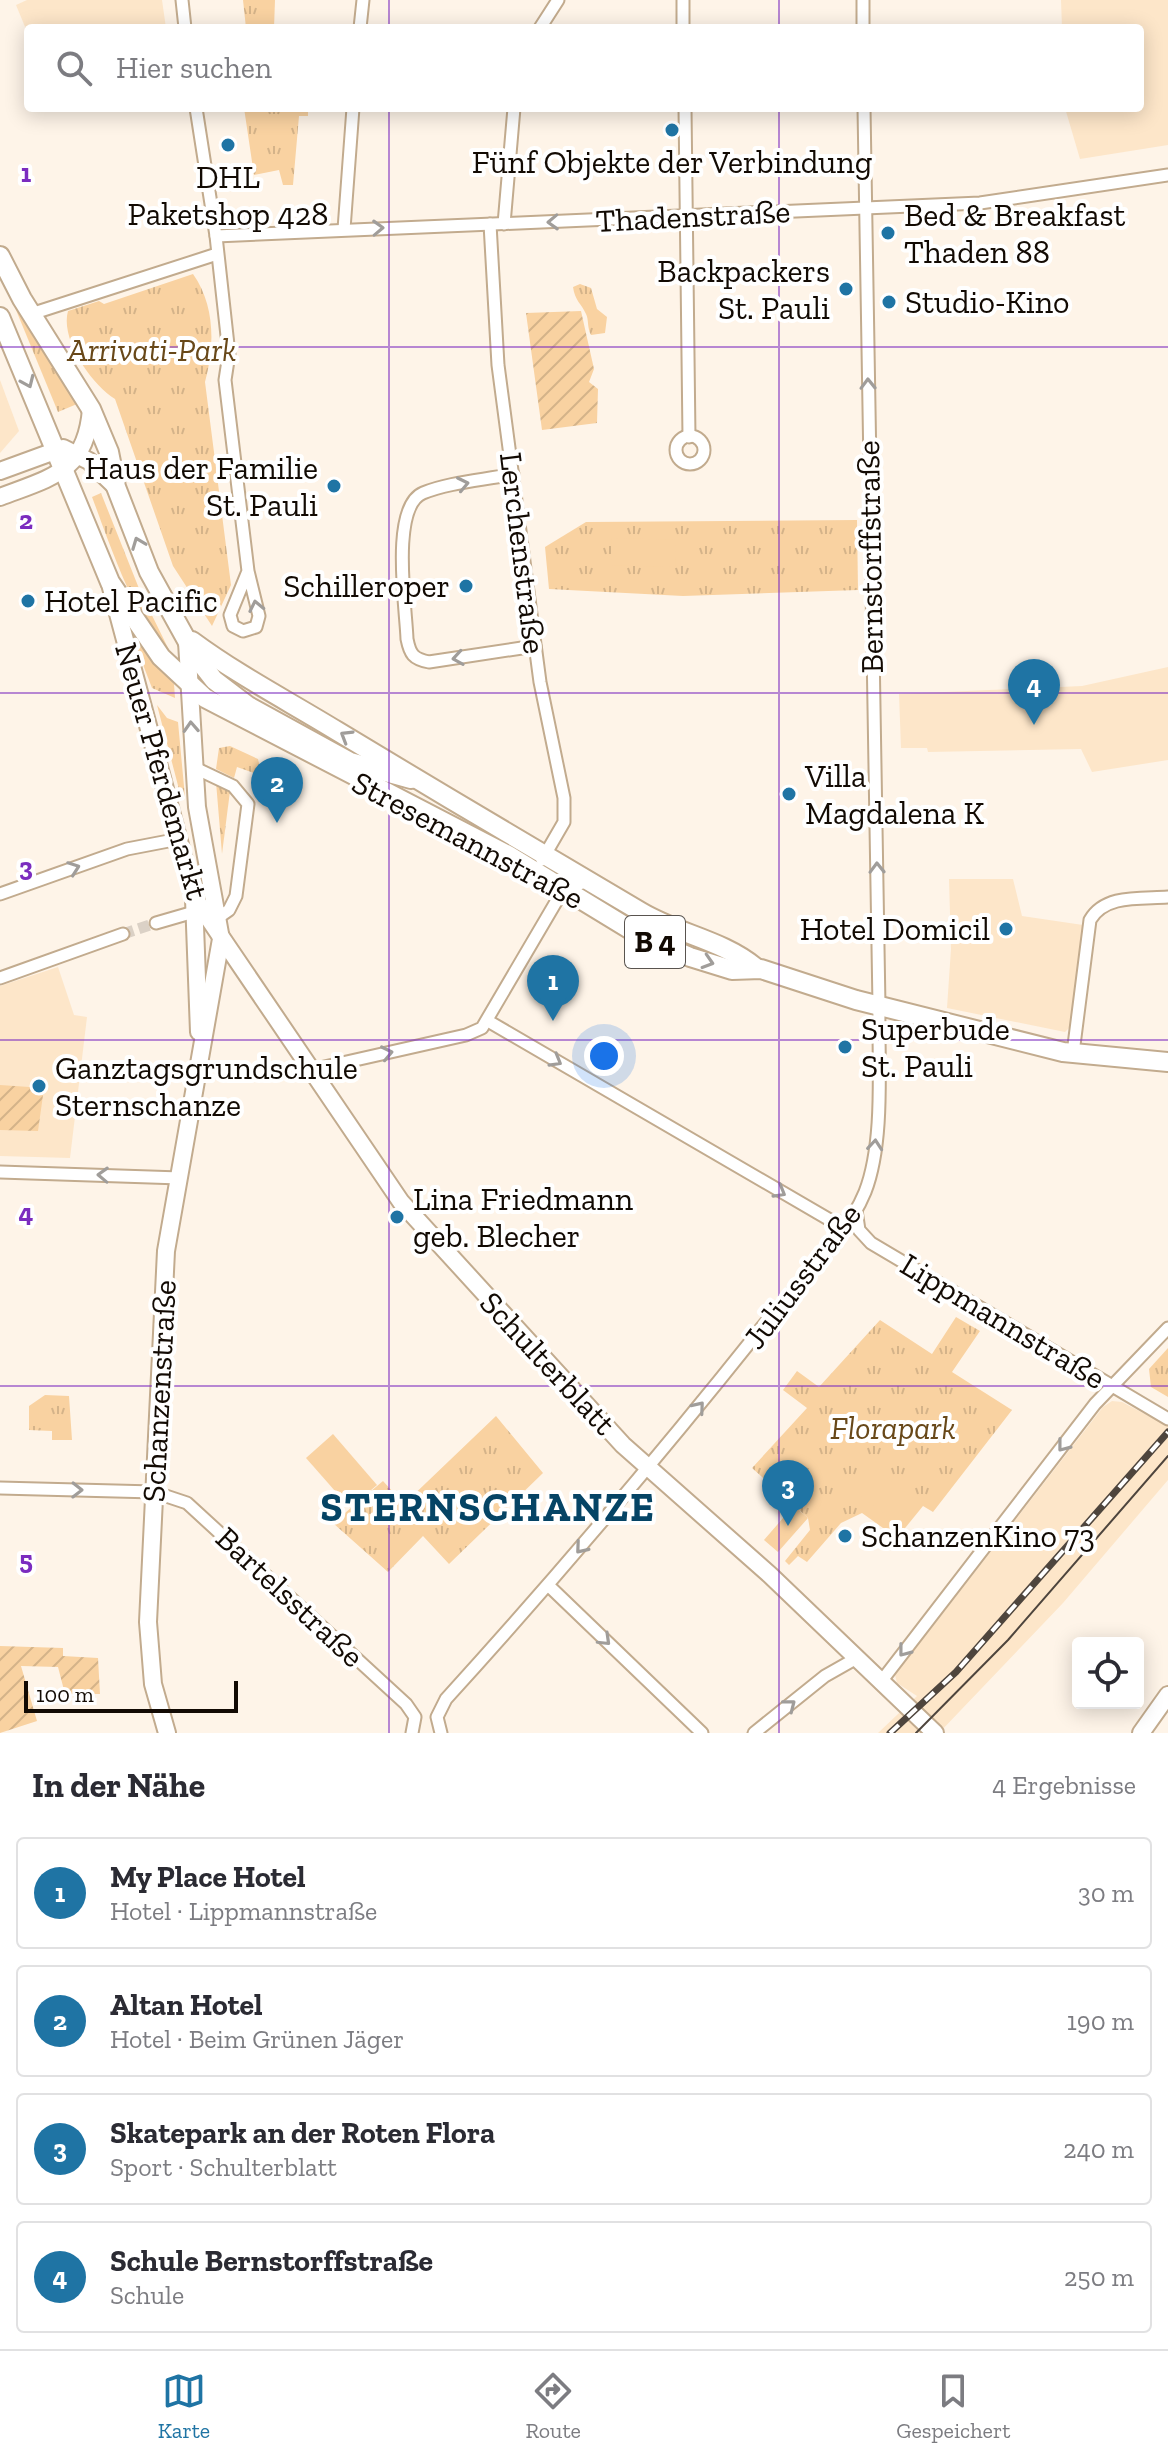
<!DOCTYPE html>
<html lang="de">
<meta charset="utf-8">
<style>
:root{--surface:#fff;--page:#f7f7f7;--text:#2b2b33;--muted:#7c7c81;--line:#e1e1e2;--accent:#1f74a4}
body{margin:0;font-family:"Zilla Slab",serif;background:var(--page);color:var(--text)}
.controls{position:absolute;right:24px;bottom:24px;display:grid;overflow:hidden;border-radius:8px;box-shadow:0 4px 20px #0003}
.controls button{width:72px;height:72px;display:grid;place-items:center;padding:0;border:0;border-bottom:2px solid var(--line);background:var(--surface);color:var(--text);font:40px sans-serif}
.scale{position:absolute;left:24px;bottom:20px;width:214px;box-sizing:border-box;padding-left:8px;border:4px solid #120a03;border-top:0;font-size:22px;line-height:28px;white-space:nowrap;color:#120a03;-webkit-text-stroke:6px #fff;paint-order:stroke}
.you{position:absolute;left:604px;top:1056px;width:28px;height:28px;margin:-20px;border:6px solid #fff;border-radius:50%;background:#1a73e8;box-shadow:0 0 0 12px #1a73e833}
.badge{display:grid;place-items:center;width:52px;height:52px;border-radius:50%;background:var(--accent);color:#fff;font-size:26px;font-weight:700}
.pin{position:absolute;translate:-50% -66px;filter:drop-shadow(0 2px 4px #0008)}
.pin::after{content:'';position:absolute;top:42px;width:28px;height:24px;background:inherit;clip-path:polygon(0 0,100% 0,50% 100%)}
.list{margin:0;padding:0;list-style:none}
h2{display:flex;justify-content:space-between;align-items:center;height:104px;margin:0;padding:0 32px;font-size:34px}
h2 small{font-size:26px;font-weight:400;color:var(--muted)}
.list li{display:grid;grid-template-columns:52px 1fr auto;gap:24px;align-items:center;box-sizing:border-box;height:112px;margin:0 16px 16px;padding:0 16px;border:2px solid var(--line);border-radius:8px}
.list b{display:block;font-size:30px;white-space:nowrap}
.list p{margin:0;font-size:26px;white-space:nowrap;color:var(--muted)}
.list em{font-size:26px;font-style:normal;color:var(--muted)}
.icon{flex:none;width:44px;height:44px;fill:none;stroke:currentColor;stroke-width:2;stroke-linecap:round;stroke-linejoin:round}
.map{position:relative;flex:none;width:1168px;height:1733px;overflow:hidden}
.search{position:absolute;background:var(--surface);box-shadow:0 4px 20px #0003;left:24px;right:24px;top:24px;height:88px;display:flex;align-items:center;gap:20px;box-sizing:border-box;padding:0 28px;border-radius:8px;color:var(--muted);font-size:30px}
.sheet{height:616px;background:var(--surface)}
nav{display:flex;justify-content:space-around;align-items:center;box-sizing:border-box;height:112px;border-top:2px solid var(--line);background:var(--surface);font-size:22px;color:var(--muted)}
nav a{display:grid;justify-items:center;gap:4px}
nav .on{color:var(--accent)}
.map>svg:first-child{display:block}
.built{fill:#fde6c9}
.grass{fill:url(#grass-tufts)}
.garden{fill:url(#garden-furrows)}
.pitch{fill:#f9d2a1}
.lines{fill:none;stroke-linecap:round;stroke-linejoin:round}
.street-tunnel{stroke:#dbd1c6;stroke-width:11;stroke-dasharray:11 5.5;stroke-linecap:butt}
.street-casing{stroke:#c2ab8e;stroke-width:15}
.secondary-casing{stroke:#c2ab8e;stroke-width:20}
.primary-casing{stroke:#c2ab8e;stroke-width:22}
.street{stroke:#fff;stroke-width:11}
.secondary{stroke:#fff;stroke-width:16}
.primary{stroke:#fff;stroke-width:18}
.tram{stroke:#4e453d;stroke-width:2}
.rail-casing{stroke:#4e453d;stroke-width:7}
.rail{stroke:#fff;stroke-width:4;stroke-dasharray:12;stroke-linecap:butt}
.oneway{stroke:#a09d9a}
.grid{fill:none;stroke:#7b2cbf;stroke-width:2;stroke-opacity:0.55}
.poi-dot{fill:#1f74a4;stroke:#fff;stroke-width:3}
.labels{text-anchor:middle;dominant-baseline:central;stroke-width:8;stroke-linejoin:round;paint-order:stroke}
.shield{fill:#fff;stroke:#59544f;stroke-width:2}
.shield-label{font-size:30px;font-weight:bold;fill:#120a03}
.poi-label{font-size:32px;fill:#120a03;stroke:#fff;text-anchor:start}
.street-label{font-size:32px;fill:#120a03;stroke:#fff}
.park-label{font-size:32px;font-style:italic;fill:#684819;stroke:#fff}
.district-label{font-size:40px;font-weight:bold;letter-spacing:2px;fill:#054465;stroke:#fff}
.grid-label{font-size:26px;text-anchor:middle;font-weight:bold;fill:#7b2cbf;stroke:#fff;stroke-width:8;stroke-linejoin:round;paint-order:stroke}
</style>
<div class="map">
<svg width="1168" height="1733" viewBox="0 0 1168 1733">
<defs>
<pattern id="grass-tufts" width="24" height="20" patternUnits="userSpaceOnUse" patternTransform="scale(2)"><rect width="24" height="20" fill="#f9d2a1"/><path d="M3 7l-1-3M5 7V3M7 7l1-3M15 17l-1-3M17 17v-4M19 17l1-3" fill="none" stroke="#d4b389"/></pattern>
<pattern id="garden-furrows" width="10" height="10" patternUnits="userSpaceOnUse" patternTransform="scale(2)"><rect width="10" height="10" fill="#f9d2a1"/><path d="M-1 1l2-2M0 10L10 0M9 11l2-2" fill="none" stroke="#d4b389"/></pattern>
</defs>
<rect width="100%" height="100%" fill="#fef4e8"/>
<g class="built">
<polygon points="27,0 162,0 166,28 28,28 28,34 16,5"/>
<polygon points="1061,0 1168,0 1168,145 1080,159 1065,108 1140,108 1140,28 1062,28"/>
<polygon points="0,380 19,431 0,453"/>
<polygon points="1168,667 1168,760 1092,772 1081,749 928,752 927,748 901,748 899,694 1082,686"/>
<polygon points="949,879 1013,879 1022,916 1083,925 1070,1027 1065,1032 947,1008 951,949"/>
<polygon points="58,967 74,1015 87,1017 70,1158 0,1156 0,986"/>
<polygon points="1112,1401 1122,1402 1164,1424 1168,1420 1168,1480 1063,1603 939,1733 878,1733 917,1696 897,1683 895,1675 1103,1407"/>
</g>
<g class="grass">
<polygon points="243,0 275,0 274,28 246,28"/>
<polygon points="244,108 308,108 308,116 299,116 293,185 283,185 279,170 254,175"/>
<path d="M193,274C215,305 215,346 205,382L231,585L212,626L173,566L115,399C91,384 60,339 68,311L99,301L104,304Z"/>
<path d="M580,284L591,288L597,309L607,317L605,333L591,335C587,328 589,320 586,314C581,303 575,301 573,287Z"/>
<polygon points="9,293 77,404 58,412"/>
<path d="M101,493L140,591L170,652C141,638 105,531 92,497Z"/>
<polygon points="857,520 858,590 683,596 549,589 545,547 586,522"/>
<polygon points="134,635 174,684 175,698 152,688 132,636"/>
<polygon points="157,705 167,718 178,722 185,797 181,797"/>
<polygon points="230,746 258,759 262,776 237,767 234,778 216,769 219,748"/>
<polygon points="216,782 230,791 222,854"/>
<polygon points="956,1317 980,1331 952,1372 1012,1410 933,1512 923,1506 897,1538 862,1513 841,1523 807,1562 798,1556 789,1565 785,1561 810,1530 808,1518 752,1468 807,1408 783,1390 797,1371 819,1387 880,1320 932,1354"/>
<polygon points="1168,1348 1168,1397 1151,1387 1149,1369"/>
<polygon points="45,1395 69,1396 72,1440 52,1440 52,1431 29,1430 29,1406"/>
<polygon points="496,1416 543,1473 449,1564 423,1536 388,1572 333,1523 383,1481 404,1504"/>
</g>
<g class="garden">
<polygon points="581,311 594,369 589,382 598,389 597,423 542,430 526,313"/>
<polygon points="0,1085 44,1088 38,1131 0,1130"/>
<polygon points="0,1646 63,1648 63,1656 98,1658 100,1694 65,1694 58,1667 21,1666 37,1721 0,1733"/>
</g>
<g class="pitch">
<polygon points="612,538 676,540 675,567 611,565"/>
<polygon points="333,1434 377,1485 350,1508 306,1458"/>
<polygon points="875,1469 917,1501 899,1525 857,1493"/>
<polygon points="772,1487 808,1518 778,1552 764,1540 790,1510 769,1490"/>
</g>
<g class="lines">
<polyline class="street-tunnel" points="123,934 156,923"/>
<g class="street-casing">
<g id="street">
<polyline points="182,0 185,28"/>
<polyline points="683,0 683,28"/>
<polyline points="863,0 863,28"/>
<polyline points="360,28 363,0"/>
<polyline points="540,28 558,0"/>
<polyline points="196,108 216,236 229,354 225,380 248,571 259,616 256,627 243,631 233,626 230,615 248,571"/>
<polyline points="685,108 689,437"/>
<polyline points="490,224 498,365 540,682 564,798 564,822 542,860"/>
<polyline points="504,224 514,108"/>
<polyline points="344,229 353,108"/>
<polyline points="216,236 980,203 1168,175"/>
<polyline points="31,314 217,254"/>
<circle cx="690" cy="450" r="14"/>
<path d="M513,474C485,480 450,482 423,493C390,507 406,608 407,639C410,654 413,659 429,662L535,646"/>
<polyline points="193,767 233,786 248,804 236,896 229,910 219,917"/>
<polyline points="0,894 127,849 179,839"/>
<polyline points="156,923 194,912"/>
<polyline points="0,978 123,934"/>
<polyline points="488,1021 830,1220 846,1223"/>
<path d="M1073,1053L1090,920C1105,894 1141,899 1168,897"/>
<polyline points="311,1070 466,1035 482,1028 563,890 590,880"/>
<polyline points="0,1172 180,1178"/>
<polyline points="856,1210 859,1230 871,1243 1168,1419"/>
<polyline points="0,1488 154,1492 187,1503 406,1704 415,1717 412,1733"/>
<polyline points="549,1586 702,1733"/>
<polyline points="880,1683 1095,1404 1168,1328"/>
<path d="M441,1733L437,1717L446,1699C556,1578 661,1454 763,1326C795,1286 846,1239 865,1192C885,1141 878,1061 879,1006L864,108"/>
<polyline points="754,1733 825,1676 855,1659"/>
</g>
</g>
<g class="secondary-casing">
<g id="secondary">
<polyline points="0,471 63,448 89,461 116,487"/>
<path d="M0,497C52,477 86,472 91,409"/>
<polyline points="110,584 194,897 401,1202 623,1445 770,1575 935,1733"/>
<polyline points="194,899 199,1032"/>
<polyline points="167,1733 153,1684 148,1622 166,1251 221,939 197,807 187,642"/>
<polyline points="1141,1733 1168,1695"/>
</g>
</g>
<g class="primary-casing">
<g id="primary">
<polyline points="0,256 22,299 91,409 109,452 116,487 149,572 196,657 214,680 248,706 350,762 411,779"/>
<polyline points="0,317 110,582 161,657 205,698 508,855 641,936 690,957 732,970 761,969 856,1000 1063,1052 1168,1062"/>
<path d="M192,641C238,675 288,701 337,731C438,792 539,852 641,912C678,934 722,940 755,967"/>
</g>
</g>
<use href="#street" class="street"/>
<use href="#secondary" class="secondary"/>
<use href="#primary" class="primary"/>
<polyline class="tram" points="916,1733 1008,1640 1168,1456"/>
<g class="rail-casing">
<polyline id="rail" points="890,1733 956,1672 1168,1432"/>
</g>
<use href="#rail" class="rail"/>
</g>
<defs><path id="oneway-chevron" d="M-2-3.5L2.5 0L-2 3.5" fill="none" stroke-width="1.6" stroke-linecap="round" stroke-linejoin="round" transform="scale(2)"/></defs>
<g class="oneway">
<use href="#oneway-chevron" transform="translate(553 222) rotate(178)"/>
<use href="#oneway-chevron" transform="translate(378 228) rotate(-2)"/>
<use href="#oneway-chevron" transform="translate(28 382) rotate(66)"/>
<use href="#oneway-chevron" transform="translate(868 384) rotate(-91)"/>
<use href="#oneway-chevron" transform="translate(463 484) rotate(-12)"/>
<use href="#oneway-chevron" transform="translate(138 543) rotate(-111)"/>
<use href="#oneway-chevron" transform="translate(256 606) rotate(-102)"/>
<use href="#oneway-chevron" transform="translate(458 658) rotate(171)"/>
<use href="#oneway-chevron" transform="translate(191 727) rotate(-93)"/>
<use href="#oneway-chevron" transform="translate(346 736) rotate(-149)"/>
<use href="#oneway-chevron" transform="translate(74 868) rotate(-20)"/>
<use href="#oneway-chevron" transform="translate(877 868) rotate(-91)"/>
<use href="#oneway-chevron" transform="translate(708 962) rotate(17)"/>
<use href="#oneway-chevron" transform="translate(387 1053) rotate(-12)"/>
<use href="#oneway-chevron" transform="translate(556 1061) rotate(30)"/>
<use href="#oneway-chevron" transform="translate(875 1145) rotate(-85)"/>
<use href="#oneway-chevron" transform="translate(103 1175) rotate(-178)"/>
<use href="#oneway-chevron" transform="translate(780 1192) rotate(30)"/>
<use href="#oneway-chevron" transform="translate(699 1407) rotate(-50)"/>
<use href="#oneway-chevron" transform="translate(1063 1446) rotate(128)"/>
<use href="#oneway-chevron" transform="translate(77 1490) rotate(1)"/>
<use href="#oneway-chevron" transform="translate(581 1548) rotate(130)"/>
<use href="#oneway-chevron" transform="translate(605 1640) rotate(44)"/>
<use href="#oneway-chevron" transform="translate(904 1651) rotate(128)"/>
<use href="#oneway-chevron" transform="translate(790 1705) rotate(-38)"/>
</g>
<path class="grid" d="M389,0V28M779,0V28M389,108V1733M779,108V1733M0,347H1168M0,693H1168M0,1040H1168M0,1386H1168"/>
<g class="poi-dot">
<circle cx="672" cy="130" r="8"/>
<circle cx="228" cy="145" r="8"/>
<circle cx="888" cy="233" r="8"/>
<circle cx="846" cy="289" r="8"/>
<circle cx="889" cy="302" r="8"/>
<circle cx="334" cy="486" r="8"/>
<circle cx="466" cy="586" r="8"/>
<circle cx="28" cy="601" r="8"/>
<circle cx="789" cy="794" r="8"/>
<circle cx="1006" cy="929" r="8"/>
<circle cx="845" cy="1047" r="8"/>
<circle cx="39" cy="1086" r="8"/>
<circle cx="397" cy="1217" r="8"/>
<circle cx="845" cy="1536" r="8"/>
</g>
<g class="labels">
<rect class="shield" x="625" y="916" width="60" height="52" rx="6"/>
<g class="shield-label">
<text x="655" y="942">B 4</text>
</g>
<g class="poi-label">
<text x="672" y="162" text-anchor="middle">Fünf Objekte der Verbindung</text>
<text x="228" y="177" text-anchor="middle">DHL<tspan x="228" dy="37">Paketshop 428</tspan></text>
<text x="904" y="215">Bed &amp; Breakfast<tspan x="904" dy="37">Thaden 88</tspan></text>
<text x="830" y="271" text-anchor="end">Backpackers<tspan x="830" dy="37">St. Pauli</tspan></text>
<text x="905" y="302">Studio-Kino</text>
<text x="318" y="468" text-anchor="end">Haus der Familie<tspan x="318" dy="37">St. Pauli</tspan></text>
<text x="450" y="586" text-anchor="end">Schilleroper</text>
<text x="44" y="601">Hotel Pacific</text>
<text x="805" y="776">Villa<tspan x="805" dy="37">Magdalena K</tspan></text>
<text x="990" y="929" text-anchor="end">Hotel Domicil</text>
<text x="861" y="1029">Superbude<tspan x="861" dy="37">St. Pauli</tspan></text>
<text x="55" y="1068">Ganztagsgrundschule<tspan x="55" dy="37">Sternschanze</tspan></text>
<text x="413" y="1199">Lina Friedmann<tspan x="413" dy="37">geb. Blecher</tspan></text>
<text x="861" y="1536">SchanzenKino 73</text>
</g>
<g class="street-label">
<text transform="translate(693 216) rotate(-3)">Thadenstraße</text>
<text transform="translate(523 553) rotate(83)">Lerchenstraße</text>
<text transform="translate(870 557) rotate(-91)">Bernstorffstraße</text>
<text transform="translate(162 771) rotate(74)">Neuer Pferdemarkt</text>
<text transform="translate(468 840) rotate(28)">Stresemannstraße</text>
<text transform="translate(802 1276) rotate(-53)">Juliusstraße</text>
<text transform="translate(1003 1321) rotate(31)">Lippmannstraße</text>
<text transform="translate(548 1363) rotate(47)">Schulterblatt</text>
<text transform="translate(159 1391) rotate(-87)">Schanzenstraße</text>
<text transform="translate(290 1597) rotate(43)">Bartelsstraße</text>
</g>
<g class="park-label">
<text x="152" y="350">Arrivati-Park</text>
<text x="893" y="1428">Florapark</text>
</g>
<g class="district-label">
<text x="488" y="1507">STERNSCHANZE</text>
</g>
</g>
<g class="grid-label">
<text x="26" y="182">1</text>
<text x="26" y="529">2</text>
<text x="26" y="876">3</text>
<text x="26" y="1222">4</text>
<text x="26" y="1569">5</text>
</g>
</svg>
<div class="controls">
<button><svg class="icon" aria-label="locate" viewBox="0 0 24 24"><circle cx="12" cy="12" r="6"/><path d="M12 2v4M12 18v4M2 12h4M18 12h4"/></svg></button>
</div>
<div class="scale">100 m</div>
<div class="you"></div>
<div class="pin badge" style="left:553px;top:1021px">1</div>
<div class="pin badge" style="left:277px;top:823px">2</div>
<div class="pin badge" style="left:788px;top:1526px">3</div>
<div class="pin badge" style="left:1034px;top:725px">4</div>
<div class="search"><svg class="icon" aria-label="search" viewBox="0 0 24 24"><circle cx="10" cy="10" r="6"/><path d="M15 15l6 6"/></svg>Hier suchen</div>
</div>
<section class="sheet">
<h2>In der Nähe<small>4 Ergebnisse</small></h2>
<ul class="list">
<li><span class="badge">1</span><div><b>My Place Hotel</b><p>Hotel · Lippmannstraße</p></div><em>30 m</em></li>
<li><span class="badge">2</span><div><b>Altan Hotel</b><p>Hotel · Beim Grünen Jäger</p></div><em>190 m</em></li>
<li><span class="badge">3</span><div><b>Skatepark an der Roten Flora</b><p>Sport · Schulterblatt</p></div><em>240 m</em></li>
<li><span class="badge">4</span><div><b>Schule Bernstorffstraße</b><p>Schule</p></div><em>250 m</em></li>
</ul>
</section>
<nav>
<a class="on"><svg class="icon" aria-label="map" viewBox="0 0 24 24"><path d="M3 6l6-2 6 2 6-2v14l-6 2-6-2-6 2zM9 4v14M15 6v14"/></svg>Karte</a>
<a><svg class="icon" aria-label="directions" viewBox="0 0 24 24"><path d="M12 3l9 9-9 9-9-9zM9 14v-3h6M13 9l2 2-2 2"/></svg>Route</a>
<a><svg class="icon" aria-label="saved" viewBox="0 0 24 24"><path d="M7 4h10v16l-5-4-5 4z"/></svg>Gespeichert</a>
</nav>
